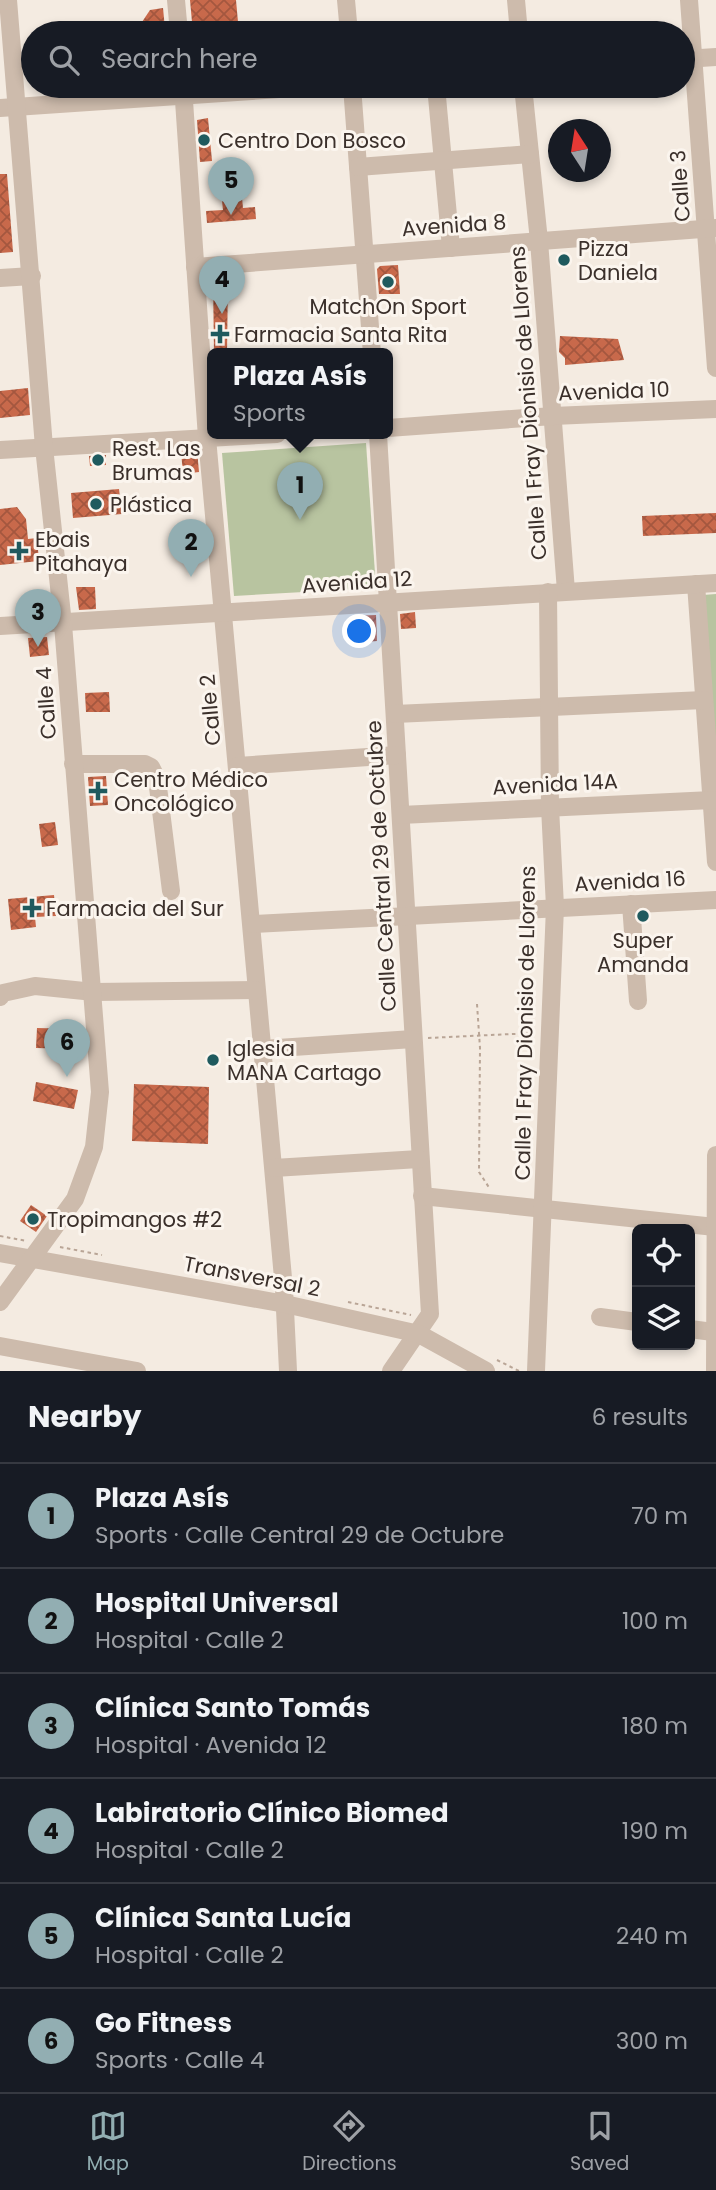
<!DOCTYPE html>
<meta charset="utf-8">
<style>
:root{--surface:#171b24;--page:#242831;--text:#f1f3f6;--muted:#9ea1a6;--line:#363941;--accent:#92aeb2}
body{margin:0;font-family:Poppins,sans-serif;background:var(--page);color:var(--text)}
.controls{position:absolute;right:21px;bottom:21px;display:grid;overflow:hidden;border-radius:10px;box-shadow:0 4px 10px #0003}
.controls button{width:63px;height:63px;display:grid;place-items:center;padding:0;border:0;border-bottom:2px solid var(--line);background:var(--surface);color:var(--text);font:35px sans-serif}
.compass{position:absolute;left:548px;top:119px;width:63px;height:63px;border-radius:50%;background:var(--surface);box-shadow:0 4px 10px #0003;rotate:348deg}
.you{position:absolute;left:360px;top:632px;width:24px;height:24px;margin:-18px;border:5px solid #fff;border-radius:50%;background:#1a73e8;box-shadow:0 0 0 10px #1a73e833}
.badge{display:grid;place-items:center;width:46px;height:46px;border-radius:50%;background:var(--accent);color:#111;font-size:23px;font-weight:700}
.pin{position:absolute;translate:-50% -58px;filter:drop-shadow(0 2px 4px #0008)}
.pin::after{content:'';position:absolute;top:37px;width:24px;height:21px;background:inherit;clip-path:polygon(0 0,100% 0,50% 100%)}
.popup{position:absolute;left:207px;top:348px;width:186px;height:91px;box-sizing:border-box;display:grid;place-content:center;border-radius:10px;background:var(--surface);filter:drop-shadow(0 2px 5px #0005);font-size:23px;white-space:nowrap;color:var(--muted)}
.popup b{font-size:26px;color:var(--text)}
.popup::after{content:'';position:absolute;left:50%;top:100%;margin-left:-14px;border:14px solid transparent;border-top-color:var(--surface)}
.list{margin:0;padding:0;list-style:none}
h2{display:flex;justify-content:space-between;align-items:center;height:91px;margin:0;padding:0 28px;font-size:30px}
h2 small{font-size:23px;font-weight:400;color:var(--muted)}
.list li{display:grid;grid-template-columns:46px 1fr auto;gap:21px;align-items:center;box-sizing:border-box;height:105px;padding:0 28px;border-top:2px solid var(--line)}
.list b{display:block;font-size:26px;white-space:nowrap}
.list p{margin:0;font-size:23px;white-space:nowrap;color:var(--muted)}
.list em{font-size:23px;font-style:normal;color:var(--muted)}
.icon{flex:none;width:38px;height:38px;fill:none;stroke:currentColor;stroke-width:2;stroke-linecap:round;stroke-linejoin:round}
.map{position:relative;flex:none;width:716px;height:1371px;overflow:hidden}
.search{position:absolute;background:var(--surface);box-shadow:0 4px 10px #0003;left:21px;right:21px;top:21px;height:77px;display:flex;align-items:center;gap:18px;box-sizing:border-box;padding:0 24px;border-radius:38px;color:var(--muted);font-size:26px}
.sheet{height:721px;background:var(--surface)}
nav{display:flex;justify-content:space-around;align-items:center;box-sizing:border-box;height:98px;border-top:2px solid var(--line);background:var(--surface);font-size:19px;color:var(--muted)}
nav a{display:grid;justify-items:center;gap:4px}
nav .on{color:var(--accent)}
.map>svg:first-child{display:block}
.garden{fill:#b8c4a0}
.building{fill:url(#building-cross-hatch)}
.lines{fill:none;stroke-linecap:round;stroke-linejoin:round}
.path{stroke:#b9a596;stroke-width:2;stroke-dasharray:3.5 3.5;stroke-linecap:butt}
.minor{stroke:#cdbbac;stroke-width:18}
.poi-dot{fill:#1f5a5e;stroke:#fbf5ee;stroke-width:2.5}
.labels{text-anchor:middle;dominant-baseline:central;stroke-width:6;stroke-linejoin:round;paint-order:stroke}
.poi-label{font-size:21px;fill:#3b302b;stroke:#fbf5ee;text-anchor:start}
.street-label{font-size:21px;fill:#3b302b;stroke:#fbf5ee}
</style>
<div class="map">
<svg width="716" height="1371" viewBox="0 0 716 1371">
<defs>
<pattern id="building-cross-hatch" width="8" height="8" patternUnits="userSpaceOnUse" patternTransform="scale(1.75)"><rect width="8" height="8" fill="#c8694b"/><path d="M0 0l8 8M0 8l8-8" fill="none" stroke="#a4573f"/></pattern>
</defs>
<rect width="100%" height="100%" fill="#f4ebe1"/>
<g class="garden">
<polygon points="366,443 376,588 234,596 222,453"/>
<polygon points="716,594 716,788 703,595"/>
</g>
<g class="building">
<polygon points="190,0 236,0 239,33 193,33"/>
<polygon points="163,8 165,29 143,31 142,22 150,10"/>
<polygon points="208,118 212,161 200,162 197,120"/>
<polygon points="0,174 7,174 13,252 0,253"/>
<polygon points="240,178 243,208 255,207 256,219 207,223 206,211 223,210 221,192 223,180"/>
<polygon points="398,265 400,294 379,294 377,269 380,266"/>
<polygon points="228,276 227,354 214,354 213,277"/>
<polygon points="560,336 618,339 624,360 565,365 565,358 559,352"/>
<polygon points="28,388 30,415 0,418 0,391"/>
<polygon points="197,450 199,472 183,474 181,451"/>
<polygon points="106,455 106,465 90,466 89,456"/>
<polygon points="119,489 122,514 73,518 71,493"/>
<polygon points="17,507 26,519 28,539 37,538 39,561 0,565 0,509"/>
<polygon points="716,513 716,533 643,536 642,516"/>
<polygon points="76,587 95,587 96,609 79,610"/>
<polygon points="415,612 416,628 401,629 400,614"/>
<polygon points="376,615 377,641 356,643 354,616"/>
<polygon points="47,637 49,655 30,657 28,638"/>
<polygon points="109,692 110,712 86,712 85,693"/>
<polygon points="106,776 108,805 90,806 88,777"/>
<polygon points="55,822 58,845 42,847 39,824"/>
<polygon points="54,895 56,916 35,917 36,927 11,930 8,899"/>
<polygon points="37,1028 76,1029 75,1049 36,1048"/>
<polygon points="36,1082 78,1090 74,1109 33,1101"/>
<polygon points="134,1084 209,1087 208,1144 132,1141"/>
<polygon points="31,1205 47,1216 36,1232 20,1221"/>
</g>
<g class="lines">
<g class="path">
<polyline points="477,1004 480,1048 479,1172 490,1189"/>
<polyline points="428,1038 534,1033"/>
<polyline points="0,1236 27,1241"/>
<polyline points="60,1247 102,1255"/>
<polyline points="348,1302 411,1315"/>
<polyline points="497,1360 519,1371"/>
</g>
<g class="minor">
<polyline points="176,0 179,33"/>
<polyline points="346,0 349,33"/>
<polyline points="516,0 519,33"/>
<polyline points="689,0 716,368"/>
<polyline points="685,59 716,57"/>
<polyline points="183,86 207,438 284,1289 288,1371"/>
<polyline points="352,86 372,354"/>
<polyline points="436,86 451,248"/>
<polyline points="523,86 539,241 566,591"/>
<polyline points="0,108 324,86"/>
<polyline points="358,167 530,154"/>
<polyline points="195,267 716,228"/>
<polyline points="0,278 32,276"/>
<polyline points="388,428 553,416 716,409"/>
<polyline points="378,434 430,1314 391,1371"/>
<polyline points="0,450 277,434"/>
<polyline points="696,584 716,862"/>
<polyline points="0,626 716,583"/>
<polyline points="395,714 704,700"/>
<polyline points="73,764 145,764 151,767 157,779 171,891"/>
<polyline points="238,766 397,755"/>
<polyline points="401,815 712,800"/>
<polyline points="631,904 638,1001"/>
<polyline points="252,924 716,900"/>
<polyline points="0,997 3,993 35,986 94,992 256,990"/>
<polyline points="263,1049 413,1039"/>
<polyline points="274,1168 419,1159"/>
<polyline points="422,1196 715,1227"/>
<polyline points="0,1253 285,1304 419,1334 486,1371"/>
<polyline points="0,1302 75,1199 94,1147 100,1092 63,624 44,447 8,0"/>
<polyline points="600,1317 637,1322"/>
<polyline points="690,1329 713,1332"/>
<polyline points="0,1346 137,1371"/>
<polyline points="536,1371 555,907 550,807 548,592"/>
<polyline points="715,1371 716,1155"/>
</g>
</g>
<g class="poi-dot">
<circle cx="204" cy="140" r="7"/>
<circle cx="564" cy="260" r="7"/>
<circle cx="388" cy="282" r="7"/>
<path d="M216.5 323.5h7v7h7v7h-7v7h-7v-7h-7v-7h7z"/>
<circle cx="98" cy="460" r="7"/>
<circle cx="96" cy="504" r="7"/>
<path d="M15.5 540.5h7v7h7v7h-7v7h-7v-7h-7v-7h7z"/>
<path d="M94.5 780.5h7v7h7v7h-7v7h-7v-7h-7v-7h7z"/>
<path d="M28.5 897.5h7v7h7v7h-7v7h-7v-7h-7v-7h7z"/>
<circle cx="643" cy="916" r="7"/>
<circle cx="213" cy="1060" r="7"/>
<circle cx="33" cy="1219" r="7"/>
</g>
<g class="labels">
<g class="poi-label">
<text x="218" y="140">Centro Don Bosco</text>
<text x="578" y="248">Pizza<tspan x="578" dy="24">Daniela</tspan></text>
<text x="388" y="306" text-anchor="middle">MatchOn Sport</text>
<text x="234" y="334">Farmacia Santa Rita</text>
<text x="112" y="448">Rest. Las<tspan x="112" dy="24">Brumas</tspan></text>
<text x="110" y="504">Plástica</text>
<text x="35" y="539">Ebais<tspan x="35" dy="24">Pitahaya</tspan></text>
<text x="114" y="779">Centro Médico<tspan x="114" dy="24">Oncológico</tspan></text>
<text x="46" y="908">Farmacia del Sur</text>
<text x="643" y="940" text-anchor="middle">Super<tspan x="643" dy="24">Amanda</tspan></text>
<text x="227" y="1048">Iglesia<tspan x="227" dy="24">MANA Cartago</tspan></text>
<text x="47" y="1219">Tropimangos #2</text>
</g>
<g class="street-label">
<text transform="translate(680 186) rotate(-94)">Calle 3</text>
<text transform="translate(454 225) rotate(-4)">Avenida 8</text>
<text transform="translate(614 391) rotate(-2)">Avenida 10</text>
<text transform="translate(528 403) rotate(-94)">Calle 1 Fray Dionisio de Llorens</text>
<text transform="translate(357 582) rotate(-4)">Avenida 12</text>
<text transform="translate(46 703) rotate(-94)">Calle 4</text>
<text transform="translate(210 710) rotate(-95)">Calle 2</text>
<text transform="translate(555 784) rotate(-3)">Avenida 14A</text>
<text transform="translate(381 866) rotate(-93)">Calle Central 29 de Octubre</text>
<text transform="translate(630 881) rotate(-3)">Avenida 16</text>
<text transform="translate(525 1023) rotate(-89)">Calle 1 Fray Dionisio de Llorens</text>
<text transform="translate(252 1276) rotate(11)">Transversal 2</text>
</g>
</g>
</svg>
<div class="controls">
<button><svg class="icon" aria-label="locate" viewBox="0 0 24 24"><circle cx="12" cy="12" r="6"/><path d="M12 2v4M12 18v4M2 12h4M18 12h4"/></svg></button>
<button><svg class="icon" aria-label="layers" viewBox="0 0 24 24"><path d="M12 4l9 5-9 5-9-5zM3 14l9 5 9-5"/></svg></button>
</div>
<svg class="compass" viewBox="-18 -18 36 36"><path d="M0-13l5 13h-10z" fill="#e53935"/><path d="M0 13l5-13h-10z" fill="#9ea1a6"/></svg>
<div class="you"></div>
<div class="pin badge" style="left:300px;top:520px">1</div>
<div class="popup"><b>Plaza Asís</b>Sports</div>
<div class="pin badge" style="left:191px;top:577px">2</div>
<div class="pin badge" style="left:38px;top:647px">3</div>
<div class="pin badge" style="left:222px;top:314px">4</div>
<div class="pin badge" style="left:231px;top:215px">5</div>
<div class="pin badge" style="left:67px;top:1077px">6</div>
<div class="search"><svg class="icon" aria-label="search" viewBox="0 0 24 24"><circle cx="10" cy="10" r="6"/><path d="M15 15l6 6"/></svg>Search here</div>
</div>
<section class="sheet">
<h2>Nearby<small>6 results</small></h2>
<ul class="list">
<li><span class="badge">1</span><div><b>Plaza Asís</b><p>Sports · Calle Central 29 de Octubre</p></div><em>70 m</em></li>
<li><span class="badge">2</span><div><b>Hospital Universal</b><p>Hospital · Calle 2</p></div><em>100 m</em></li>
<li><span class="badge">3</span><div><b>Clínica Santo Tomás</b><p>Hospital · Avenida 12</p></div><em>180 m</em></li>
<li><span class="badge">4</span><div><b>Labiratorio Clínico Biomed</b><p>Hospital · Calle 2</p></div><em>190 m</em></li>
<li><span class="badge">5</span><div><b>Clínica Santa Lucía</b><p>Hospital · Calle 2</p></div><em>240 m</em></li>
<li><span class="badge">6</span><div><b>Go Fitness</b><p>Sports · Calle 4</p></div><em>300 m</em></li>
</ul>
</section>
<nav>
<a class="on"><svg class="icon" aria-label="map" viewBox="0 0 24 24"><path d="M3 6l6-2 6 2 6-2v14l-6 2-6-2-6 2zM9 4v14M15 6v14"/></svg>Map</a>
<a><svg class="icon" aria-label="directions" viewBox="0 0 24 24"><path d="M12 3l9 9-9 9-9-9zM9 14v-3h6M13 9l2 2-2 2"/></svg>Directions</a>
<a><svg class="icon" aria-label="saved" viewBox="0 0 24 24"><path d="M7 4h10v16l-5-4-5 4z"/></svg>Saved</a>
</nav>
